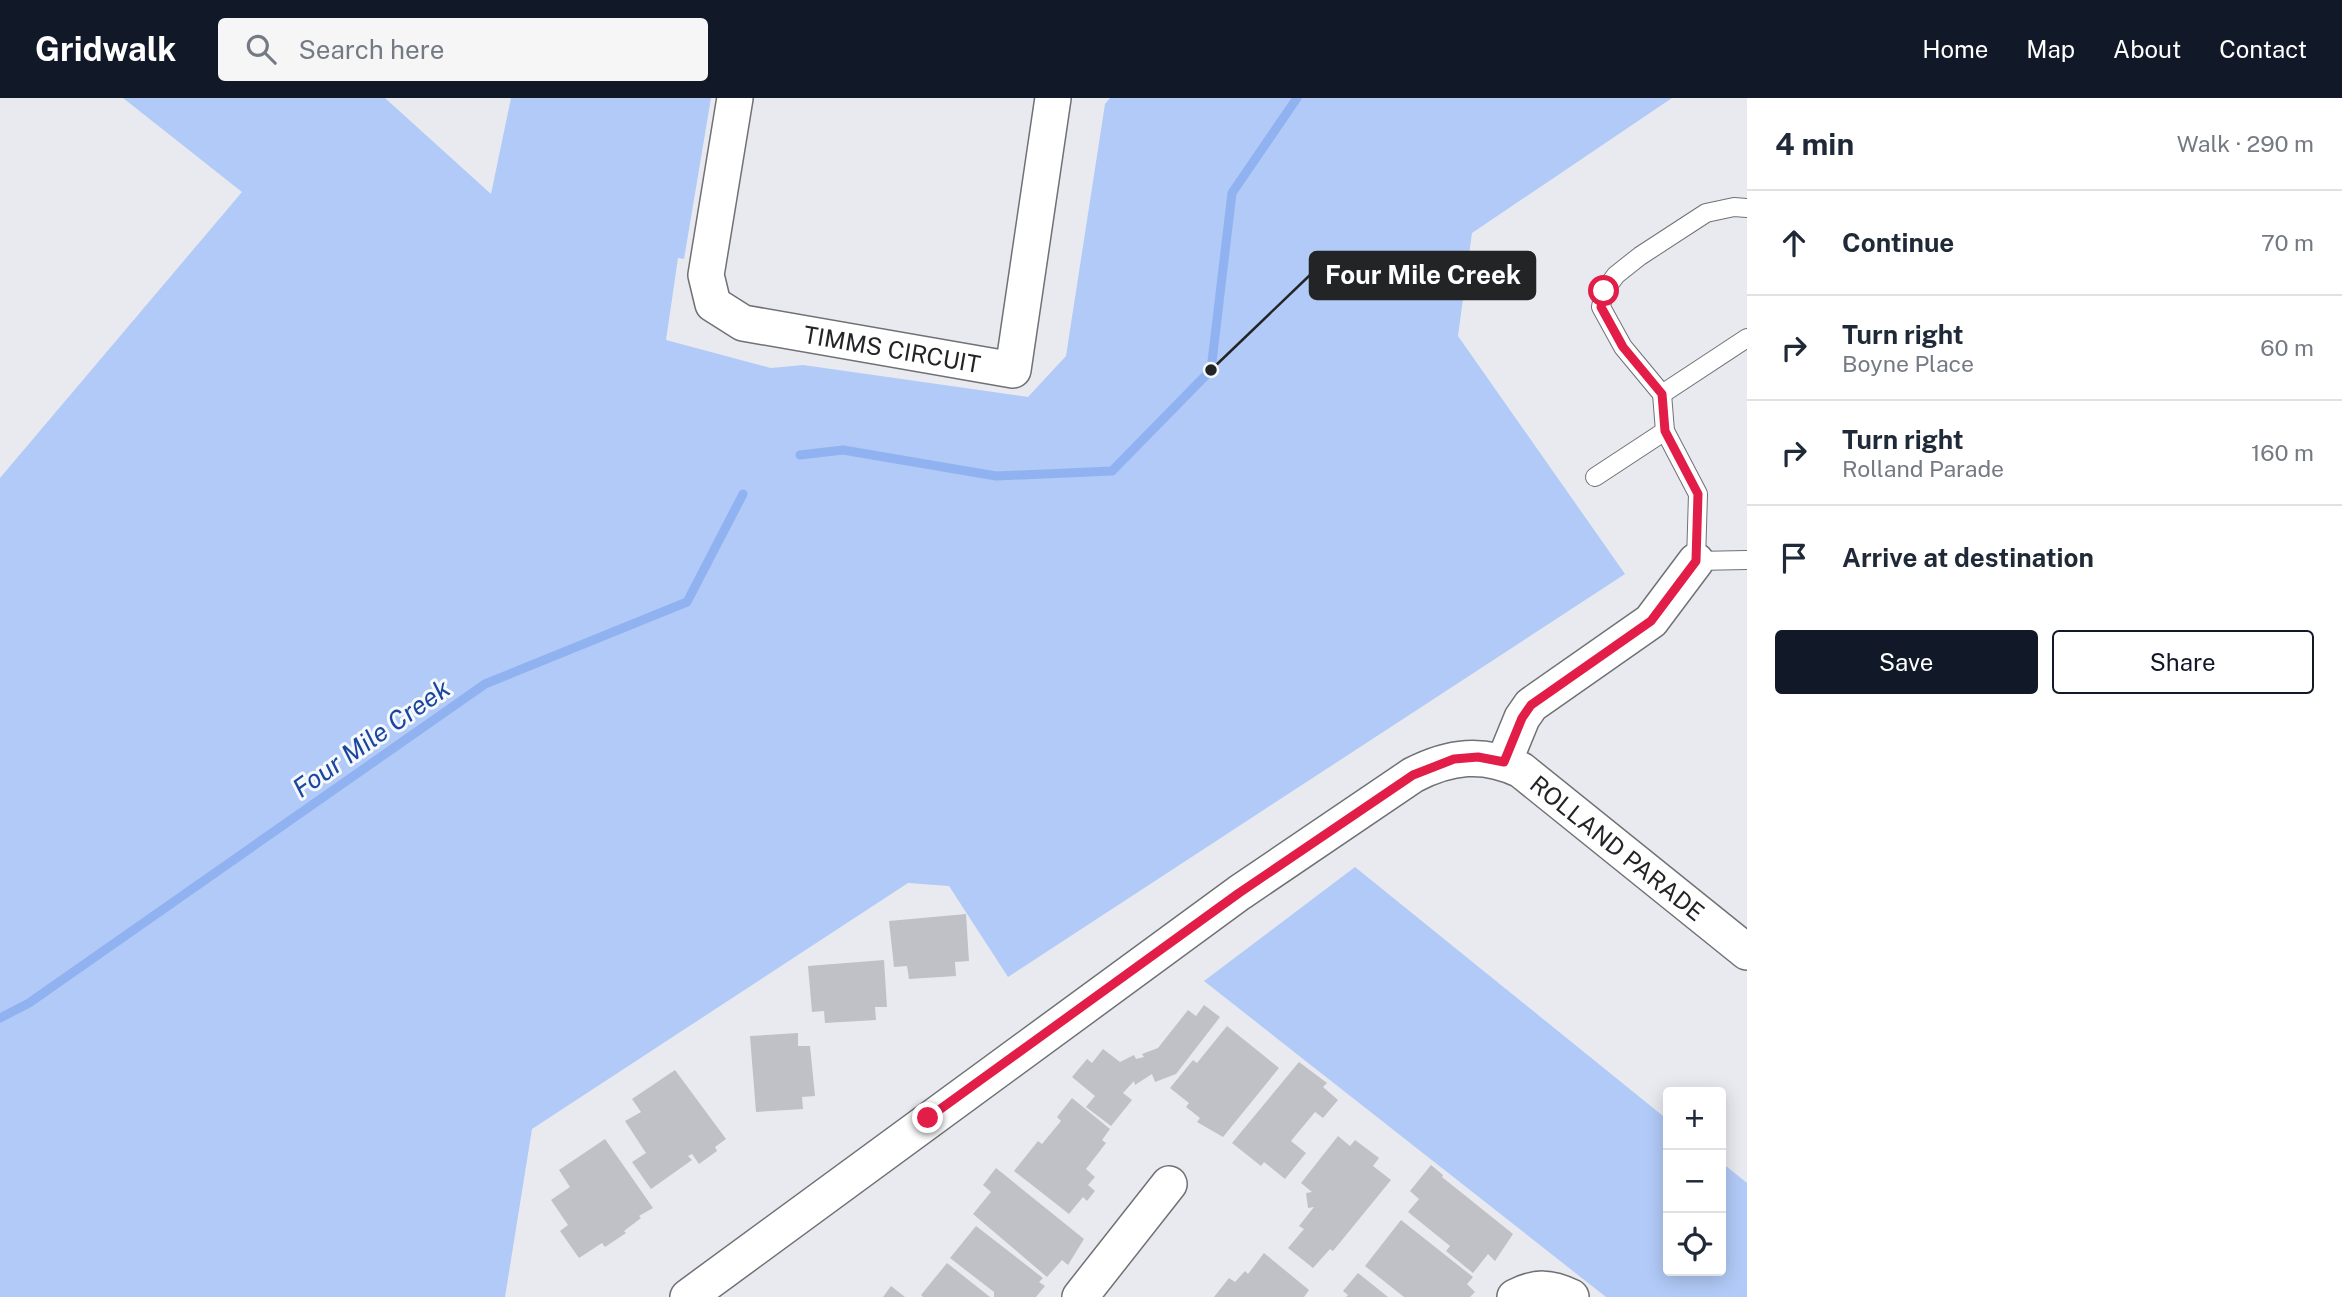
<!DOCTYPE html>
<meta charset="utf-8">
<style>
:root{--surface:#fff;--page:#f6f6f7;--text:#1f2937;--muted:#747a83;--line:#e0e1e3;--accent:#111827}
body{margin:0;font-family:"Public Sans",sans-serif;background:var(--page);color:var(--text)}
.controls{position:absolute;right:21px;bottom:21px;display:grid;overflow:hidden;border-radius:7px;box-shadow:0 4px 18px #0003}
.controls button{width:63px;height:63px;display:grid;place-items:center;padding:0;border:0;border-bottom:2px solid var(--line);background:var(--surface);color:var(--text);font:35px sans-serif}
.stop{position:absolute;width:21px;height:21px;margin:-16px;border:5px solid #e11d48;border-radius:50%;background:#fff}
.stop.end{background:#e11d48;border-color:#fff;box-shadow:0 2px 7px #0008}
.list{margin:0;padding:0;list-style:none}
h2{display:flex;justify-content:space-between;align-items:center;height:91px;margin:0;padding:0 28px;font-size:30px}
h2 small{font-size:23px;font-weight:400;color:var(--muted)}
.list li{display:grid;grid-template-columns:46px 1fr auto;gap:21px;align-items:center;box-sizing:border-box;height:105px;padding:0 28px;border-top:2px solid var(--line)}
.list b{display:block;font-size:26px;white-space:nowrap}
.list p{margin:0;font-size:23px;white-space:nowrap;color:var(--muted)}
.list em{font-size:23px;font-style:normal;color:var(--muted)}
.actions{display:flex;gap:14px;padding:21px 28px}
.actions a{flex:1;padding:16px 0;border:2px solid var(--accent);border-radius:7px;text-align:center;font-size:24px;color:var(--accent)}
.actions .main{background:var(--accent);color:#fff}
.icon{flex:none;width:38px;height:38px;fill:none;stroke:currentColor;stroke-width:2;stroke-linecap:round;stroke-linejoin:round}
.map{position:relative;flex:none;width:1747px;height:1199px;overflow:hidden}
header{display:flex;align-items:center;gap:42px;box-sizing:border-box;height:98px;padding:0 35px;background:var(--accent);color:#fff}
header strong{font-size:33px}
nav{display:flex;gap:38px;margin-inline-start:auto;font-size:24px}
.search{width:490px;height:63px;background:var(--page);display:flex;align-items:center;gap:18px;box-sizing:border-box;padding:0 24px;border-radius:7px;color:var(--muted);font-size:26px}
main{display:flex}
aside{flex:1;background:var(--surface)}
.map>svg:first-child{display:block}
.green{fill:#b1caf7}
.lines{fill:none;stroke-linecap:round;stroke-linejoin:round}
.stream{stroke:#90b2f0;stroke-width:9}
.building{fill:#bfc1c6}
.lane-casing{stroke:#6f7175;stroke-width:20}
.street-casing{stroke:#6f7175;stroke-width:38}
.lane{stroke:#fff;stroke-width:18}
.street{stroke:#fff;stroke-width:35}
.route{stroke:#e11d48;stroke-width:9}
.labels{text-anchor:middle;dominant-baseline:central;stroke-width:6;stroke-linejoin:round;paint-order:stroke}
.street-label{font-size:24px;fill:#232426;stroke:#f5f8fc}
.water-label{font-size:26px;font-style:italic;fill:#1a469f;stroke:#f5f8fc}
.leader{fill:none;stroke:#232426;stroke-width:2.5}
.callout-dot{fill:#232426;stroke:#f5f8fc;stroke-width:2.5}
.callout{fill:#232426;stroke:#232426;stroke-width:2.5}
.callout-label{font-size:26px;text-anchor:middle;font-weight:bold;fill:#fff}
</style>
<header>
<strong>Gridwalk</strong>
<div class="search"><svg class="icon" aria-label="search" viewBox="0 0 24 24"><circle cx="10" cy="10" r="6"/><path d="M15 15l6 6"/></svg>Search here</div>
<nav><a>Home</a><a>Map</a><a>About</a><a>Contact</a></nav>
</header>
<main>
<div class="map">
<svg width="1747" height="1199" viewBox="0 0 1747 1199">
<rect width="100%" height="100%" fill="#e8eaef"/>
<g class="green">
<polygon points="123,0 385,0 491,96 511,0 711,0 684,161 678,160 666,242 771,270 803,267 1028,299 1066,258 1105,6 1110,0 1672,0 1472,135 1458,238 1625,476 1008,879 949,788 908,785 532,1031 505,1199 0,1199 0,380 242,94"/>
<polygon points="1355,769 1668,1022 1668,1173 1721,1173 1721,1064 1747,1085 1747,1199 1606,1199 1204,883"/>
</g>
<g class="lines">
<g class="stream">
<polyline points="800,357 843,352 996,378 1112,373 1211,272 1232,95 1297,0"/>
<polyline points="0,920 29,905 485,586 687,504 743,396"/>
</g>
</g>
<g class="building">
<polygon points="966,816 969,863 955,864 956,878 909,881 907,868 894,869 889,823"/>
<polygon points="884,862 887,909 875,909 876,922 825,925 824,913 812,914 808,868"/>
<polygon points="1204,907 1220,919 1176,976 1155,984 1152,976 1135,987 1134,983 1123,995 1132,1002 1111,1028 1086,1009 1095,998 1072,979 1087,961 1092,965 1103,951 1120,964 1134,957 1136,961 1144,959 1142,956 1158,950 1188,912 1196,918"/>
<polygon points="1227,928 1279,970 1223,1039 1197,1024 1200,1020 1186,1009 1189,1005 1170,990 1193,962 1197,965"/>
<polygon points="798,935 798,948 810,948 815,998 802,999 803,1011 756,1014 750,938"/>
<polygon points="1299,964 1327,985 1323,989 1338,1002 1323,1020 1315,1014 1291,1043 1306,1055 1285,1081 1264,1064 1261,1068 1232,1045"/>
<polygon points="675,972 726,1041 715,1049 717,1053 699,1066 692,1056 688,1058 692,1062 651,1091 632,1064 646,1055 625,1023 641,1014 632,1001"/>
<polygon points="1072,1000 1110,1031 1102,1042 1106,1045 1086,1071 1095,1079 1088,1087 1095,1093 1087,1103 1083,1099 1069,1116 1014,1073 1038,1043 1042,1046 1061,1023 1057,1019"/>
<polygon points="1338,1038 1350,1048 1355,1042 1379,1060 1373,1068 1391,1082 1333,1153 1330,1151 1313,1170 1288,1150 1304,1131 1299,1128 1314,1109 1308,1110 1306,1095 1312,1094 1301,1085"/>
<polygon points="605,1041 653,1110 639,1118 641,1120 624,1133 626,1135 605,1149 602,1145 579,1160 560,1133 568,1127 551,1102 570,1089 559,1072"/>
<polygon points="1431,1067 1443,1077 1442,1079 1513,1136 1495,1163 1488,1156 1473,1175 1446,1153 1450,1148 1408,1114 1419,1101 1410,1093"/>
<polygon points="996,1070 1084,1141 1068,1167 1062,1162 1047,1179 973,1116 991,1094 983,1087"/>
<polygon points="1401,1122 1473,1179 1467,1186 1475,1194 1470,1199 1404,1199 1365,1168"/>
<polygon points="976,1128 1043,1180 1039,1184 1045,1188 1036,1199 994,1199 994,1194 950,1160"/>
<polygon points="1264,1155 1309,1192 1304,1199 1214,1199 1229,1180 1235,1184 1245,1173 1248,1176"/>
<polygon points="947,1165 990,1199 923,1199 921,1197"/>
<polygon points="1358,1175 1388,1199 1346,1199 1348,1197 1343,1193"/>
<polygon points="891,1188 905,1199 883,1199"/>
</g>
<g class="lines">
<g class="lane-casing">
<g id="lane">
<polyline points="1747,110 1734,109 1706,115 1640,158 1616,177 1604,193 1601,209 1623,249 1662,296 1665,333 1698,396 1696,463 1747,462"/>
<polyline points="1662,296 1747,240"/>
<polyline points="1595,379 1665,333"/>
</g>
</g>
<g class="street-casing">
<g id="street">
<path id="s1" d="M735,0L706,177L713,206L743,225L1013,272L1053,0"/>
<polyline points="1504,664 1522,620 1531,607 1651,523 1696,463"/>
<path id="s2" d="M688,1199L1239,795L1413,677C1450,658 1483,654 1521,672L1747,854"/>
<polyline points="1080,1199 1169,1086"/>
<path d="M1515,1199C1536,1188 1551,1189 1571,1199"/>
</g>
</g>
<use href="#lane" class="lane"/>
<use href="#street" class="street"/>
</g>
<g class="lines">
<polyline class="route" points="928,1020 1239,795 1413,677 1454,661 1478,659 1504,664 1522,620 1531,607 1651,523 1696,463 1698,396 1665,333 1662,296 1623,249 1601,209 1604,193"/>
</g>
<g class="labels">
<g class="street-label">
<text stroke="none"><textPath href="#s1" startOffset="396">TIMMS CIRCUIT</textPath></text>
<text stroke="none"><textPath href="#s2" startOffset="1130">ROLLAND PARADE</textPath></text>
</g>
<g class="water-label">
<text transform="translate(371 640) rotate(-35)">Four Mile Creek</text>
</g>
</g>
<path class="leader" d="M1211 272L1310 177"/>
<circle class="callout-dot" cx="1211" cy="272" r="7"/>
<rect class="callout" x="1310" y="154" width="225" height="47" rx="7"/>
<g class="callout-label">
<text x="1423" y="186">Four Mile Creek</text>
</g>
</svg>
<div class="controls">
<button>+</button>
<button>−</button>
<button><svg class="icon" aria-label="locate" viewBox="0 0 24 24"><circle cx="12" cy="12" r="6"/><path d="M12 2v4M12 18v4M2 12h4M18 12h4"/></svg></button>
</div>
<div class="stop" style="left:1604px;top:193px"></div>
<div class="stop end" style="left:928px;top:1020px"></div>
</div>
<aside>
<h2>4 min<small>Walk · 290 m</small></h2>
<ul class="list">
<li><svg class="icon" aria-label="ahead" viewBox="0 0 24 24"><path d="M12 20V5M6 11l6-6 6 6"/></svg><div><b>Continue</b></div><em>70 m</em></li>
<li><svg class="icon" aria-label="right" viewBox="0 0 24 24"><path d="M7 20v-9h11M14 6l5 5-5 5"/></svg><div><b>Turn right</b><p>Boyne Place</p></div><em>60 m</em></li>
<li><svg class="icon" aria-label="right" viewBox="0 0 24 24"><path d="M7 20v-9h11M14 6l5 5-5 5"/></svg><div><b>Turn right</b><p>Rolland Parade</p></div><em>160 m</em></li>
<li><svg class="icon" aria-label="arrive" viewBox="0 0 24 24"><path d="M6 21V4h12l-3 4 3 4H6"/></svg><div><b>Arrive at destination</b></div></li>
</ul>
<div class="actions"><a class="main">Save</a><a>Share</a></div>
</aside>
</main>
